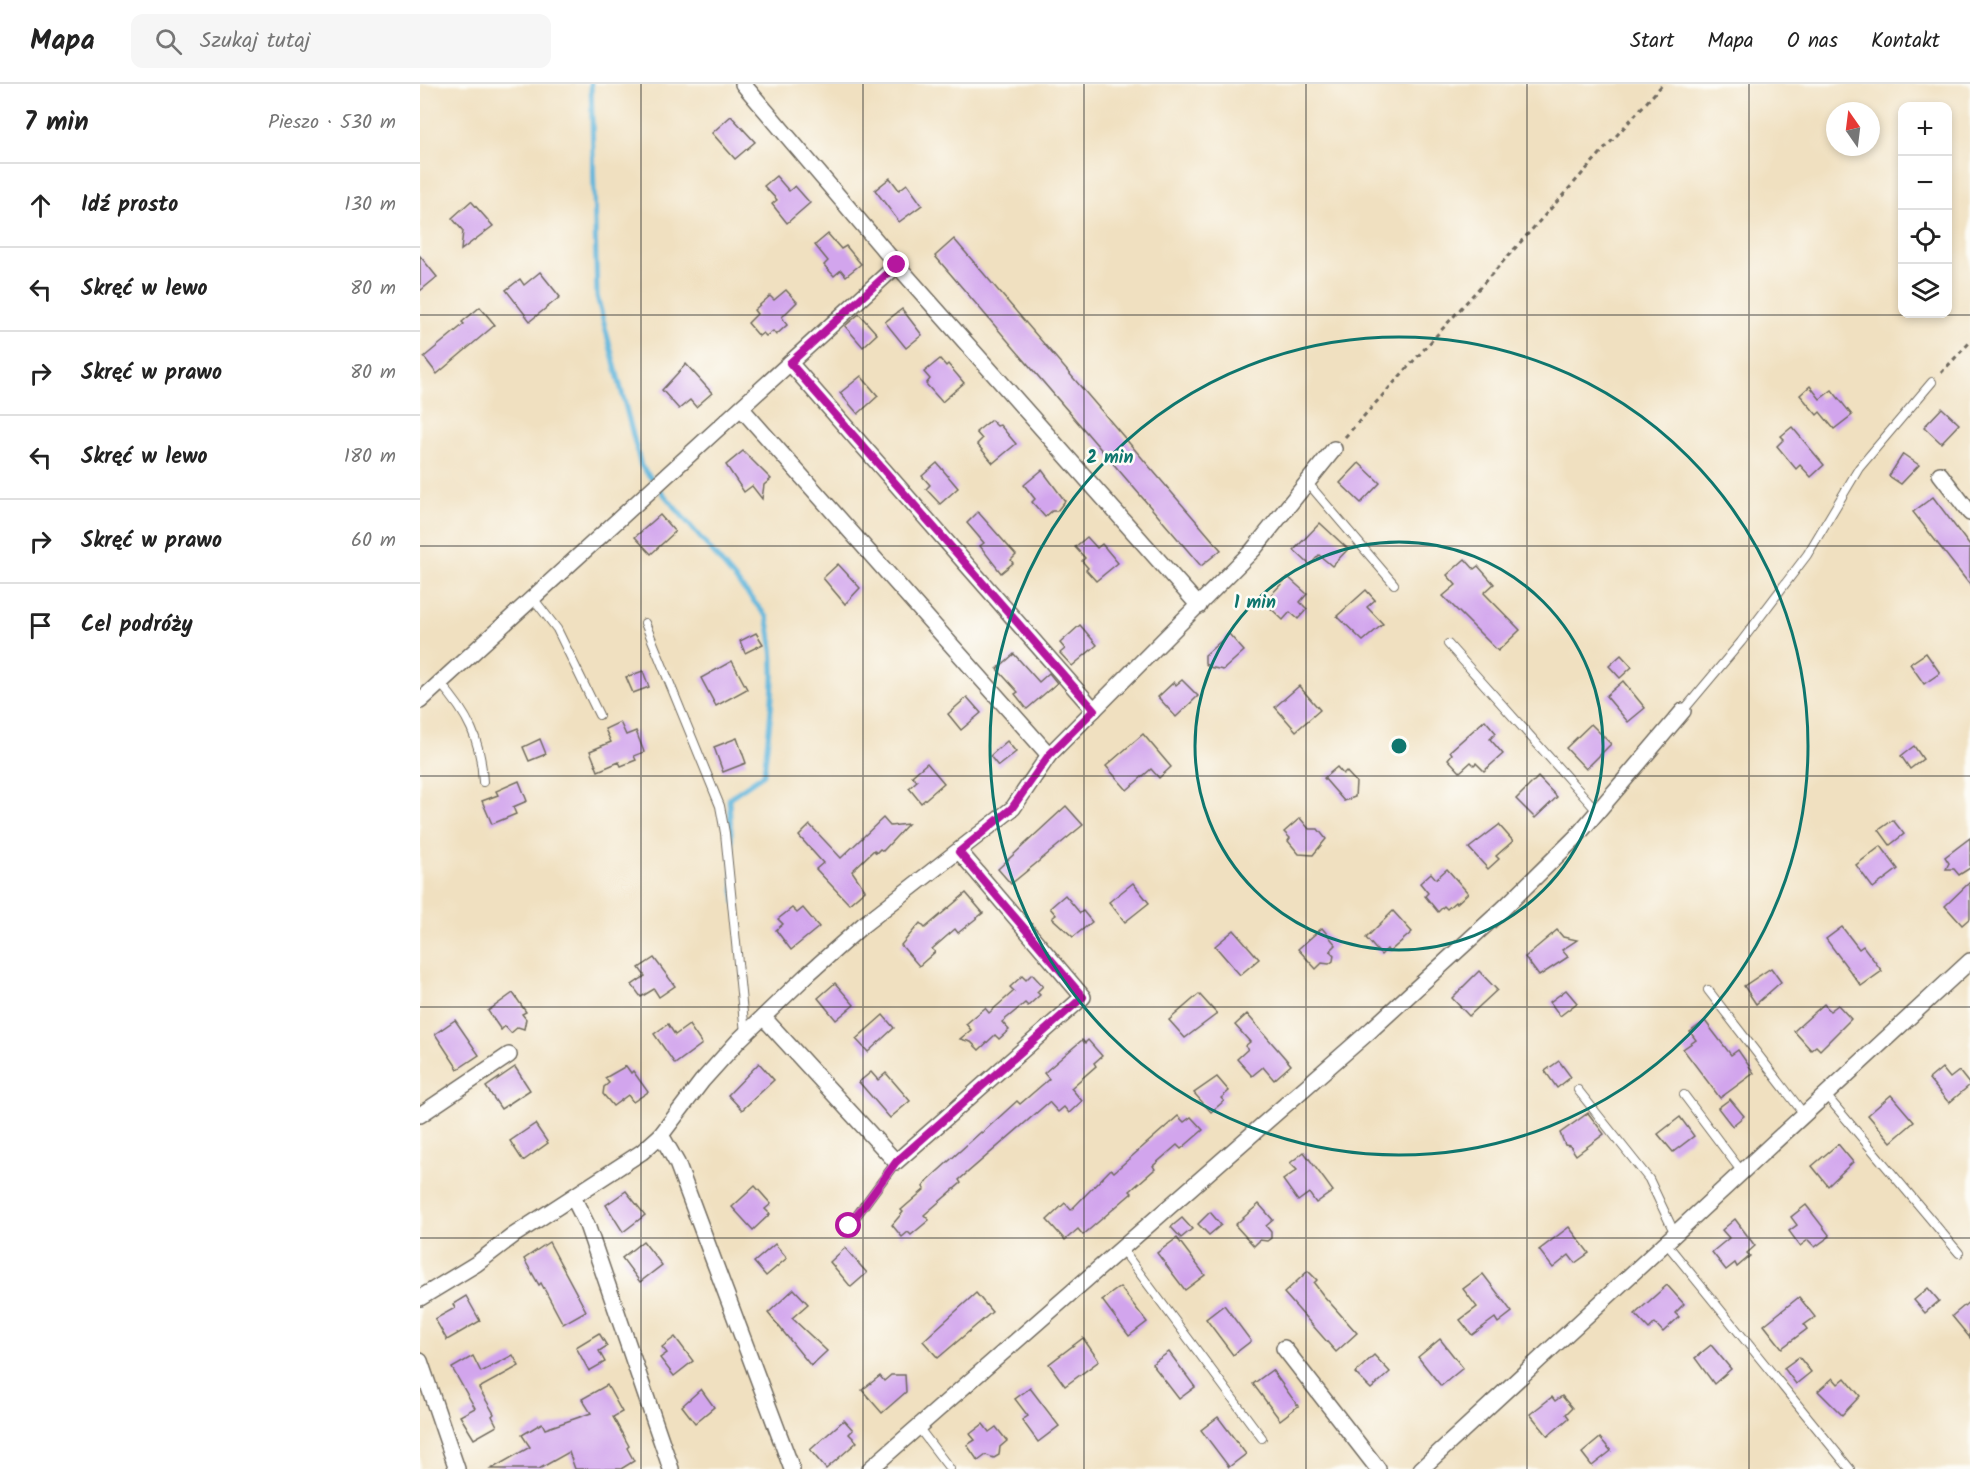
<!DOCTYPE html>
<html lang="pl">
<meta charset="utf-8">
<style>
:root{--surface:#fff;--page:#f6f6f6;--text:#222;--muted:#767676;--line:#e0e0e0}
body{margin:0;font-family:Kalam,sans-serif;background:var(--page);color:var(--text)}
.controls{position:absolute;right:18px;top:18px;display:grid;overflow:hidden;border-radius:12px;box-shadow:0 3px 9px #0003}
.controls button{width:54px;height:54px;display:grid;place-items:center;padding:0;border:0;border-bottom:2px solid var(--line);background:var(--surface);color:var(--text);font:30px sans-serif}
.compass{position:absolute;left:1406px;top:18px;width:54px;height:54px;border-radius:50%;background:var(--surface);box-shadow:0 3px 9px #0003;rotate:346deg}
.stop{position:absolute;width:18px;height:18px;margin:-14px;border:4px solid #b5179e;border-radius:50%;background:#fff}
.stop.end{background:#b5179e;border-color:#fff;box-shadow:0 2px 6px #0008}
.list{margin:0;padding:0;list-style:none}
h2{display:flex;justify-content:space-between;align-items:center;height:78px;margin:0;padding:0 24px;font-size:26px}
h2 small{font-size:20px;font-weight:400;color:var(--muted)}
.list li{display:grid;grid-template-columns:39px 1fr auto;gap:18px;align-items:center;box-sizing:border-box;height:84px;padding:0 24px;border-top:2px solid var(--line)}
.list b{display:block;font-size:22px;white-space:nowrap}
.list em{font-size:20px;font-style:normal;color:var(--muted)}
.icon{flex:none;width:33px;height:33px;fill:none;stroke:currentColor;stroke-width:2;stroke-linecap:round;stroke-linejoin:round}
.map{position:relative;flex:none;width:1550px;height:1385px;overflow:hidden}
header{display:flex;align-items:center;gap:36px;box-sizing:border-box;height:84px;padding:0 30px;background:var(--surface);border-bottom:2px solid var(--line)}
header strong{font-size:28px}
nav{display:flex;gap:33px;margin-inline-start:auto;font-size:21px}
.search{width:420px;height:54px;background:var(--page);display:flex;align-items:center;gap:15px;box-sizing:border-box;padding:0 21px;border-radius:12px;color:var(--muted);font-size:22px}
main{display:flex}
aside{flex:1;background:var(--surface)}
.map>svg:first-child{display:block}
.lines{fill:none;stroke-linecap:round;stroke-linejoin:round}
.stream{stroke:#5fb5db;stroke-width:5}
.building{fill:#d2a5ed}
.service-casing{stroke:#706a5f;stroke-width:10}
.minor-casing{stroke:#706a5f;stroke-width:18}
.path{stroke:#706a5f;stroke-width:3;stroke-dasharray:4.5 4.5;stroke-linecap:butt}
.service{stroke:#fff;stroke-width:8}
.minor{stroke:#fff;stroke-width:15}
.route{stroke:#b5179e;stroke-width:8}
.grid{fill:none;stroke:#2b2b2b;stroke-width:1.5;stroke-opacity:0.55}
.ring{fill:none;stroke:#0f766e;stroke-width:3}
.centre{fill:#0f766e;stroke:#fdfcf7;stroke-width:3}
.ring-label{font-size:18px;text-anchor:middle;font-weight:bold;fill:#0f766e;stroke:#fdfcf7;stroke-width:5;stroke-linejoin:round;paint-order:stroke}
</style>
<header>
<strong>Mapa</strong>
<div class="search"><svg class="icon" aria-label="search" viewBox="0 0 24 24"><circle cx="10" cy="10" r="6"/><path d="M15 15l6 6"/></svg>Szukaj tutaj</div>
<nav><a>Start</a><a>Mapa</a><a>O nas</a><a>Kontakt</a></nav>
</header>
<main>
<aside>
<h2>7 min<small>Pieszo · 530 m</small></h2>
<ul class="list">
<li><svg class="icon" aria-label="ahead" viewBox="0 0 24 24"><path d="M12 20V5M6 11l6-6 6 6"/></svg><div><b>Idź prosto</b></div><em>130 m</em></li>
<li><svg class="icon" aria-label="left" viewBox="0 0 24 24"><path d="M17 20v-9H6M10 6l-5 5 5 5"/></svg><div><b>Skręć w lewo</b></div><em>80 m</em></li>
<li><svg class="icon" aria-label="right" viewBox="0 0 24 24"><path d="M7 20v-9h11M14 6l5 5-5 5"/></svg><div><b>Skręć w prawo</b></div><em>80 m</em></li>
<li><svg class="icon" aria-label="left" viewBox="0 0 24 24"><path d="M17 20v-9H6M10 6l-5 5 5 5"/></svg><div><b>Skręć w lewo</b></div><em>180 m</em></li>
<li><svg class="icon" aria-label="right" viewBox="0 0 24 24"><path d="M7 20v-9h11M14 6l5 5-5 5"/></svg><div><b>Skręć w prawo</b></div><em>60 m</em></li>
<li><svg class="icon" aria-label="arrive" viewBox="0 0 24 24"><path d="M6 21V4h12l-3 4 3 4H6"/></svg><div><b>Cel podróży</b></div></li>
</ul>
</aside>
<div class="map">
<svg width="1550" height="1385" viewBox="0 0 1550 1385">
<rect width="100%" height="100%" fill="#fdfcf7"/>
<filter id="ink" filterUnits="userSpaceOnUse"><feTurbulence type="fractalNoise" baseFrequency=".0167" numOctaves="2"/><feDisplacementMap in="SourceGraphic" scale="12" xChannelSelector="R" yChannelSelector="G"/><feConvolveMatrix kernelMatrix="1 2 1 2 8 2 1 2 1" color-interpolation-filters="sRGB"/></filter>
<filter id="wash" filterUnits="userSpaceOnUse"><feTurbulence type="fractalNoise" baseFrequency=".008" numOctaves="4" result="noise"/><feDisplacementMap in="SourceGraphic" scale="24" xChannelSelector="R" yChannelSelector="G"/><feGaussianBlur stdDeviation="1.35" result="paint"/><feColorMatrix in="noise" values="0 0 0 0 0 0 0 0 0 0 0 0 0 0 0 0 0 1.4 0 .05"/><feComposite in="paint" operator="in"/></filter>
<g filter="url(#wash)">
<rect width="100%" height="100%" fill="#f0e0c0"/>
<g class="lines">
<g class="stream">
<polyline points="171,0 177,212 221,382 231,394"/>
<path d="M241,407L347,533C360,585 349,637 344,690L309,714L315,818"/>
</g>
</g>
<g id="blocks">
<g class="building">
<polygon points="311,32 335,58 315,75 292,49"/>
<polygon points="356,92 369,107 375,102 390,119 367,139 352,120 357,116 344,102"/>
<polygon points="470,94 479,106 487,100 502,121 479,138 455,106"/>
<polygon points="51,117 73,142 41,166 43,147 32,134"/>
<polygon points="408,150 421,165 426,162 441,180 426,192 421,186 414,192 404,181 408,177 395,161"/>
<polygon points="534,155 801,466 781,482 515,172"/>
<polygon points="0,172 17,193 0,207"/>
<polygon points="120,188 140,213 110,237 86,206 100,195 104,201"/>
<polygon points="366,206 377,218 362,233 367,241 356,251 353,247 346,252 343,249 339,252 328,239 337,230 334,226 350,212 354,216"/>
<polygon points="60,223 75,241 17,290 4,273 44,240 42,238"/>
<polygon points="482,225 502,251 486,264 465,238"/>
<polygon points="439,230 457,250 443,263 425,242"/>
<polygon points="520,275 526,282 528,280 544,299 522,318 506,300 510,295 504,288"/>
<polygon points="266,280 292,309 276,323 270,316 259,325 242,306"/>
<polygon points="441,292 458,312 438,330 420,309"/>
<polygon points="1390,302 1400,315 1412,306 1432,331 1414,345 1400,328 1397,331 1380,311"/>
<polygon points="1522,324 1539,340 1521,359 1504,343"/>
<polygon points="571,336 577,342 580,341 596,360 573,379 557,360 562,355 556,348"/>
<polygon points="1372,343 1404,381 1391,393 1380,381 1376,385 1357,362 1364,355 1361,352"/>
<polygon points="323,367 351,395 344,401 342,415 332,402 324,408 306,381"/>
<polygon points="1483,370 1499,381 1481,400 1469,392"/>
<polygon points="517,379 538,404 520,420 506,405 510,401 502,392"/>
<polygon points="939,379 960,399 941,419 920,399"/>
<polygon points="622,386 645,417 637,427 632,427 625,433 612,418 615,415 604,401"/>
<polygon points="1513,413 1550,462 1550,501 1493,428"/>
<polygon points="558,428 596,471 591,476 593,479 581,489 560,462 564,459 547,439"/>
<polygon points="240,431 255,448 231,470 215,453"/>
<polygon points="900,439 928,465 912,482 899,471 890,481 874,466"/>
<polygon points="667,453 677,464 682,460 698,479 676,497 666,486 668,484 662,477 665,474 655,463"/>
<polygon points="1045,475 1054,485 1058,482 1074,500 1064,509 1100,546 1078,567 1023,512 1036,501 1027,491"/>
<polygon points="418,480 440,504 425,520 403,494"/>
<polygon points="868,493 887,510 880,518 887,525 878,535 870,528 863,536 844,518"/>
<polygon points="946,506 955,516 947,523 963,540 943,557 917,532"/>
<polygon points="660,541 677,561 652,582 640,569 645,565 640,559"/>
<polygon points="336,549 343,560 325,569 320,557"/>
<polygon points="809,550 824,567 803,586 789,583 785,579 785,571"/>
<polygon points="1506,569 1520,589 1504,600 1490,580"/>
<polygon points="594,570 619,598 629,589 637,599 607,625 595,610 598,608 577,585"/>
<polygon points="1201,571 1212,583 1200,594 1189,582"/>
<polygon points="312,577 327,605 296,622 281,594"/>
<polygon points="223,587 229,603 213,609 206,593"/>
<polygon points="762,596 778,612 756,633 738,613 754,598 756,601"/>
<polygon points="1203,597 1225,624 1208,638 1186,612"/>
<polygon points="879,602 900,626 876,647 855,623"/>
<polygon points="547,613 561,629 541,646 528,630"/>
<polygon points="1065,636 1076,649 1070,655 1083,670 1064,687 1056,679 1054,681 1051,678 1040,688 1028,675 1032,670 1030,667"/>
<polygon points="200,638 206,651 216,647 224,668 214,672 216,676 201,682 199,678 178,687 170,667 191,658 185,645"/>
<polygon points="1171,640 1191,660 1166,685 1146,664"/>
<polygon points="723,650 751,683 739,694 731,685 707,706 686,682"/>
<polygon points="317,654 326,679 303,688 294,663"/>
<polygon points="120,655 126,670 109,677 103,663"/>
<polygon points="587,657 596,668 578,682 570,672"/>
<polygon points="1494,662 1503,675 1490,685 1481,672"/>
<polygon points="507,679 524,699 501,719 489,704 497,697 492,692"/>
<polygon points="917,683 923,690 926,687 936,698 935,713 924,717 904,694"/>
<polygon points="1118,693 1137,713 1115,734 1096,715"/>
<polygon points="99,697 107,717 93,723 96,730 72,740 62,717 78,711 76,707"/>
<polygon points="646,722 663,741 591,800 578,785"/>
<polygon points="463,734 470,742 488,740 463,767 460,765 456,769 454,766 432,787 445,806 429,820 396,785 403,779 379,752 390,741 421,774"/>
<polygon points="880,734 889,745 898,745 906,755 893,771 879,770 868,757 870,754 864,748"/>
<polygon points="1473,736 1484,750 1470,761 1459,746"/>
<polygon points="1079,741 1093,757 1076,772 1079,775 1068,785 1049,764"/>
<polygon points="1550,754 1550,784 1539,791 1534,785 1526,785 1529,779 1525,773"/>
<polygon points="1461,762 1478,785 1453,804 1436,781"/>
<polygon points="1027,785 1048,809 1036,820 1035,818 1027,825 1024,822 1018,828 1005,812 1008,809 1000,799 1011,789 1016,795"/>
<polygon points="1550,798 1550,834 1542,841 1525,822"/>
<polygon points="713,799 729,819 705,838 689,818"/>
<polygon points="546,809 563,829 538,849 535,845 512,865 515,868 499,882 481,861 500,839 505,844"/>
<polygon points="645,811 660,829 663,827 672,838 653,853 632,834 636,831 630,824"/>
<polygon points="372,824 377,829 383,824 399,843 371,866 356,846 363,840 358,835"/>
<polygon points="973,827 992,848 969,868 967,865 961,871 946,854"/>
<polygon points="1422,843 1439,865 1443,862 1462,887 1441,902 1406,855"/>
<polygon points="902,844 916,861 910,867 914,871 913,877 909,880 902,879 896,885 878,865"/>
<polygon points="814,846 839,875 820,891 795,862"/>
<polygon points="1137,846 1143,853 1157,856 1142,866 1148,873 1119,892 1105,873"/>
<polygon points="234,874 255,902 239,913 234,905 221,913 212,901 225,892 219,884"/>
<polygon points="1351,884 1361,898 1336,920 1324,902"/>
<polygon points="1059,887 1077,906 1049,932 1032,914"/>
<polygon points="612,890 623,902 617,908 620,911 608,922 605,919 582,938 589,946 579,955 575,951 559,966 551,958 540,955 551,946 546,940 565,924 569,929 594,907 590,903 602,892 606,896"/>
<polygon points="415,899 434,921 416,936 398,914"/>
<polygon points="1146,906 1157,919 1140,932 1130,918"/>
<polygon points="93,909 106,928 102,930 106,935 104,945 98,943 91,949 85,942 81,946 68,927"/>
<polygon points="779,910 797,930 765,954 749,936"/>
<polygon points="1404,920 1410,927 1418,921 1431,935 1400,966 1396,962 1391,966 1374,947"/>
<polygon points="827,930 871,981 854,996 843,983 832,992 817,975 828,965 825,962 830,958 815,941"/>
<polygon points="463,931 474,944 448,968 436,955"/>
<polygon points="35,936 59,971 38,985 15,950"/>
<polygon points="1285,937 1311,971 1318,966 1334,989 1300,1014 1263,965 1276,956 1270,948"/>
<polygon points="248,940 255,951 269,941 282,960 255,980 234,950"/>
<polygon points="662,956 665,959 668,956 682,972 674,979 676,982 651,1004 662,1017 649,1029 644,1023 638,1028 629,1018 539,1096 541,1099 504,1131 509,1136 491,1151 488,1148 482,1153 472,1141 483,1128 481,1126 505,1105 503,1103 508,1096 561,1048 562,1049 597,1017 600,1020 629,995 624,989"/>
<polygon points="1139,977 1151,993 1137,1004 1125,987"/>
<polygon points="339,979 354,996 322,1026 308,1011"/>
<polygon points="206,982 211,989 213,987 228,1008 213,1018 208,1011 193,1022 183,1010 184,1003 189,999 185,994"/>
<polygon points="95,983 110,1006 81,1025 66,1003"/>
<polygon points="1522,984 1530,994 1539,987 1550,1001 1529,1019 1509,995"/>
<polygon points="451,988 458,996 466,989 490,1017 470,1034 439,998"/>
<polygon points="797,993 809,1007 801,1014 804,1017 791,1028 774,1009"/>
<polygon points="1471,1011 1494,1038 1471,1058 1448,1031"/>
<polygon points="1310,1015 1324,1032 1312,1042 1298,1024"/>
<polygon points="1168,1029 1184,1050 1156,1071 1150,1062 1145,1061 1140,1049"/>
<polygon points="758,1032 764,1038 771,1033 783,1046 761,1065 757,1061 733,1082 735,1085 710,1107 712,1109 663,1151 658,1145 645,1156 627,1136 645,1119 651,1126 691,1085 694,1088"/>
<polygon points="1260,1033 1274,1052 1253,1068 1238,1050"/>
<polygon points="115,1040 128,1059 103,1077 90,1057"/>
<polygon points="1418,1060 1433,1078 1408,1102 1392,1082"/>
<polygon points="884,1068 913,1107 896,1119 889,1109 878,1117 863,1096 877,1086 870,1079"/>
<polygon points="335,1102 351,1120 345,1125 350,1130 333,1146 312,1123"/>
<polygon points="206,1107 225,1131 203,1148 186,1121"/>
<polygon points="839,1120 853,1136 846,1142 851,1148 851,1154 847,1157 840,1156 834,1162 815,1141"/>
<polygon points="1386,1121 1410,1152 1395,1163 1388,1156 1380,1162 1369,1147 1377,1141 1371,1133"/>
<polygon points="790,1128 801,1141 789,1151 778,1140"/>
<polygon points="762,1134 772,1145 761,1154 751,1143"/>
<polygon points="1315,1135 1335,1162 1327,1169 1330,1172 1317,1183 1315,1179 1306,1186 1292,1168 1309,1154 1302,1146"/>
<polygon points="1149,1143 1169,1169 1155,1179 1149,1171 1133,1184 1119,1166"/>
<polygon points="757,1154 785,1191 765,1206 737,1169"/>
<polygon points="223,1157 242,1181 220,1198 202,1174"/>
<polygon points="129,1158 166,1227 143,1240 121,1199 119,1201 104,1175"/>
<polygon points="355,1160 367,1174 346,1192 334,1178"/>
<polygon points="425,1164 447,1189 431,1203 410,1178"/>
<polygon points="888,1187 897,1196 894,1199 903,1211 937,1249 916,1268 864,1209"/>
<polygon points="1063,1190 1092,1228 1078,1239 1075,1234 1052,1251 1040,1236 1057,1223 1043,1205"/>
<polygon points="1247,1201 1264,1220 1255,1229 1259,1233 1243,1248 1235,1239 1229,1245 1215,1230"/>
<polygon points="700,1203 727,1238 709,1252 682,1216"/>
<polygon points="1508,1204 1519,1217 1505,1229 1494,1216"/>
<polygon points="374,1205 388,1220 372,1234 407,1267 391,1282 348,1229"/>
<polygon points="556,1209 572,1228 518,1274 503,1257"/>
<polygon points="46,1212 60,1237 27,1256 15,1235 35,1224 33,1220"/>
<polygon points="1379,1213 1395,1233 1384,1241 1387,1245 1362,1264 1344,1241"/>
<polygon points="1550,1217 1550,1254 1532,1232"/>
<polygon points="804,1221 831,1257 813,1271 786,1235"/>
<polygon points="179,1249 187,1262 179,1267 185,1278 169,1287 156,1263"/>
<polygon points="255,1253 273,1277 254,1292 240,1274 247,1269 242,1263"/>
<polygon points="663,1254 679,1277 645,1302 629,1280"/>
<polygon points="1020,1255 1043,1284 1021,1302 998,1273"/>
<polygon points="1291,1261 1311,1285 1294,1300 1275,1274"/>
<polygon points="749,1268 775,1303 759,1315 732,1280"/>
<polygon points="93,1271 99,1282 59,1304 74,1330 72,1332 77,1342 54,1355 40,1332 55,1324 32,1284 53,1272 61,1288"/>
<polygon points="954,1271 970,1288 951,1305 935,1289"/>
<polygon points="1379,1273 1391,1288 1376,1300 1364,1284"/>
<polygon points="852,1286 878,1322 860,1336 833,1300"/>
<polygon points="471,1291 485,1291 486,1308 462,1329 442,1306 460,1292 464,1297"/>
<polygon points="1413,1294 1418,1300 1425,1294 1440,1312 1422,1331 1398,1307"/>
<polygon points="187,1301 202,1328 193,1333 209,1362 207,1364 214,1377 201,1385 155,1385 149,1368 119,1385 71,1385 110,1363 102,1351 122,1339 125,1345 171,1329 162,1315"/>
<polygon points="610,1304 639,1342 618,1358 602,1336 608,1332 595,1315"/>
<polygon points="281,1305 294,1323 275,1339 262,1322"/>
<polygon points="1142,1312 1152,1324 1146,1330 1149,1334 1128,1352 1110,1330 1132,1313 1135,1317"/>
<polygon points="798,1333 826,1370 809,1383 781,1346"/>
<polygon points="424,1336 433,1346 429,1350 437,1358 406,1385 390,1366"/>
<polygon points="563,1340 569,1348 576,1343 587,1357 580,1363 579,1371 574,1374 566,1371 558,1377 547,1361 555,1356 550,1350"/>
<polygon points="1180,1354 1191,1367 1172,1382 1162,1369"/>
</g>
</g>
</g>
<g filter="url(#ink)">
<use href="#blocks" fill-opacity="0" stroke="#706a5f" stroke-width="1.5"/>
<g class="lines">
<g class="service-casing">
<g id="service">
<polyline points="887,398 974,500"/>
<polyline points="113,514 137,545 179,631"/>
<polyline points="225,539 300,722 305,749 325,949"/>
<polyline points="1028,560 1178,728"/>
<path d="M20,599C48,630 61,656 63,698"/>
<polyline points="1263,627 1321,558 1387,471 1439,384 1512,298"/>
<polyline points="1288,906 1384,1030"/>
<polyline points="1158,1006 1229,1095 1255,1150"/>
<polyline points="1405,1010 1539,1169"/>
<polyline points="1264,1011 1322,1088"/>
<polyline points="429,1142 476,1078"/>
<polyline points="1246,1159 1430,1385"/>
<polyline points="701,1164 842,1354"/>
<polyline points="498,1343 530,1385"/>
</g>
</g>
<g class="minor-casing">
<g id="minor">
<polyline points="323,0 477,181 779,522"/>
<polyline points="370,279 674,626"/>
<polyline points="321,324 629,671"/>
<polyline points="1520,390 1550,429"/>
<polyline points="0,617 477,181"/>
<polyline points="344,934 476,1078 663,913 539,767"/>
<polyline points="0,1031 89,971"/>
<polyline points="241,1051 257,1079 372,1385"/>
<polyline points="153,1113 167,1141 251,1385"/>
<polyline points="0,1214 56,1180 94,1151 222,1068 241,1051 282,997 319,956 389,889 443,841 593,724 629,671 833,466 914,365"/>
<polyline points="864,1264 958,1385"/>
<polyline points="0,1277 37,1385"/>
<polyline points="450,1385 952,945 1084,824 1156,753 1263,627"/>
<polyline points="1001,1385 1550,877"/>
</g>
</g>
<g class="path">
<polyline points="1521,289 1550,258"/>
<polyline points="925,353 1243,0"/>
</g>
<use href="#service" class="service"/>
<use href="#minor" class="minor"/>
</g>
</g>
<g class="lines" filter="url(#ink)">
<polyline class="route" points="429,1142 476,1078 663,913 539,768 592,724 629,671 674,626 370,279 477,181"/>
</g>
<path class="grid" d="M221,0V1385M443,0V1385M664,0V1385M886,0V1385M1107,0V1385M1329,0V1385M0,231H1550M0,462H1550M0,692H1550M0,923H1550M0,1154H1550"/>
<g class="ring">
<circle cx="979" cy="662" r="204"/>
<circle cx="979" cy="662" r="409"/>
</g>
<circle cx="979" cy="662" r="9" class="centre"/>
<g class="ring-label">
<text x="690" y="379">2 min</text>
<text x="835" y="524">1 min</text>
</g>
</svg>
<div class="controls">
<button>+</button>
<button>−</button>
<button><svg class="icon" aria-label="locate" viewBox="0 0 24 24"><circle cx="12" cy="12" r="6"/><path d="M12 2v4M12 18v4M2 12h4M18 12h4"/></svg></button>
<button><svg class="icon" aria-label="layers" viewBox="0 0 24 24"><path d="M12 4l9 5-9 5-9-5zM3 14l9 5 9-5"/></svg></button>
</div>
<svg class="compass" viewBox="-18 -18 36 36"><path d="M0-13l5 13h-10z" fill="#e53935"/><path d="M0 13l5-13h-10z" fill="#767676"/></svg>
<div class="stop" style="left:429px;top:1142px"></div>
<div class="stop end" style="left:477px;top:181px"></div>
</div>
</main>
